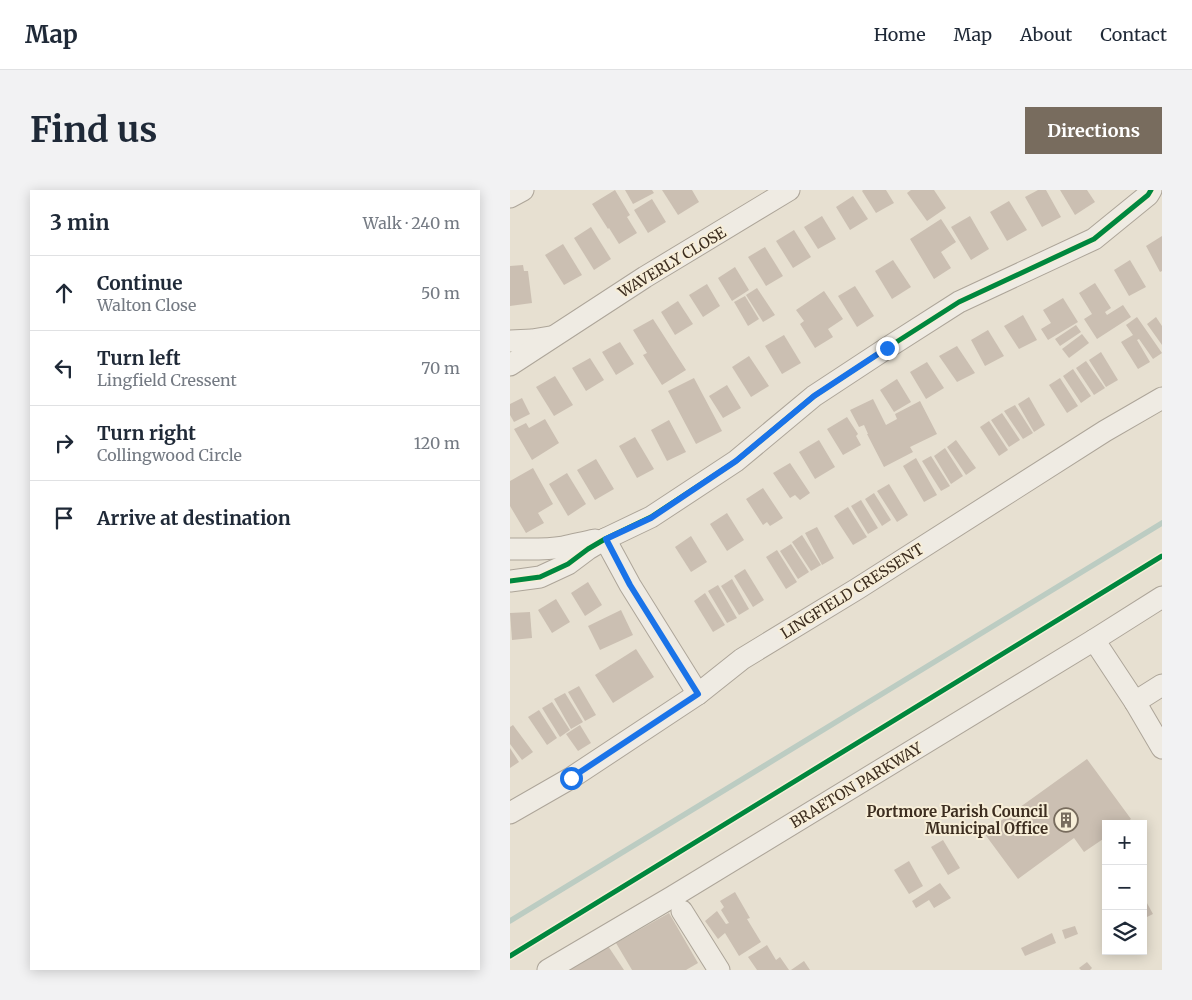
<!DOCTYPE html>
<meta charset="utf-8">
<style>
:root{--surface:#fff;--page:#f2f2f3;--text:#1f2937;--muted:#747a83;--line:#e0e1e3;--accent:#786c5e}
body{margin:0;font-family:Merriweather,serif;background:var(--page);color:var(--text)}
.controls{position:absolute;right:15px;bottom:15px;display:grid;overflow:hidden;border-radius:0px;box-shadow:0 2px 12px #0003}
.controls button{width:45px;height:45px;display:grid;place-items:center;padding:0;border:0;border-bottom:1px solid var(--line);background:var(--surface);color:var(--text);font:25px sans-serif}
.stop{position:absolute;width:15px;height:15px;margin:-11px;border:4px solid #1a73e8;border-radius:50%;background:#fff}
.stop.end{background:#1a73e8;border-color:#fff;box-shadow:0 1px 5px #0008}
.list{margin:0;padding:0;list-style:none}
h2{display:flex;justify-content:space-between;align-items:center;height:65px;margin:0;padding:0 20px;font-size:21px}
h2 small{font-size:16px;font-weight:400;color:var(--muted)}
.list li{display:grid;grid-template-columns:32px 1fr auto;gap:15px;align-items:center;box-sizing:border-box;height:75px;padding:0 20px;border-top:1px solid var(--line)}
.list b{display:block;font-size:19px;white-space:nowrap}
.list p{margin:0;font-size:16px;white-space:nowrap;color:var(--muted)}
.list em{font-size:16px;font-style:normal;color:var(--muted)}
.icon{flex:none;width:28px;height:28px;fill:none;stroke:currentColor;stroke-width:2;stroke-linecap:round;stroke-linejoin:round}
.map{position:relative;flex:none;width:652px;height:780px;overflow:hidden;border-radius:0px}
header{display:flex;align-items:center;gap:30px;box-sizing:border-box;height:70px;padding:0 25px;background:var(--surface);border-bottom:1px solid var(--line)}
header strong{font-size:24px}
nav{display:flex;gap:28px;margin-inline-start:auto;font-size:18px}
.intro{display:flex;align-items:center;justify-content:space-between;box-sizing:border-box;height:120px;padding:0 30px}
h1{margin:0;font-size:35px}
.button{padding:12px 22px;border-radius:0px;background:var(--accent);color:#fff;font-size:18px;font-weight:700}
main{display:flex;gap:30px;padding:0 30px}
aside{flex:1;background:var(--surface);border-radius:0px;box-shadow:0 2px 12px #0003}
.map>svg:first-child{display:block}
.lines{fill:none;stroke-linecap:round;stroke-linejoin:round}
.stream{stroke:#bcccc2;stroke-width:5.5}
.building{fill:#cbbfb2}
.minor-casing{stroke:#ada599;stroke-width:23}
.minor{stroke:#efebe3;stroke-width:21}
.cycleway-casing{stroke:#f7eed8;stroke-width:8}
.cycleway{stroke:#00873e;stroke-width:5}
.route{stroke:#1a73e8;stroke-width:6}
.labels{text-anchor:middle;dominant-baseline:central;stroke-width:4;stroke-linejoin:round;paint-order:stroke}
.street-label{font-size:15px;fill:#3d2e20;stroke:#f7eed8}
.poi-label{font-size:15px;font-weight:bold;fill:#3d2e20;stroke:#f7eed8;text-anchor:end}
</style>
<header>
<strong>Map</strong>
<nav><a>Home</a><a>Map</a><a>About</a><a>Contact</a></nav>
</header>
<div class="intro"><h1>Find us</h1><a class="button">Directions</a></div>
<main>
<aside>
<h2>3 min<small>Walk · 240 m</small></h2>
<ul class="list">
<li><svg class="icon" aria-label="ahead" viewBox="0 0 24 24"><path d="M12 20V5M6 11l6-6 6 6"/></svg><div><b>Continue</b><p>Walton Close</p></div><em>50 m</em></li>
<li><svg class="icon" aria-label="left" viewBox="0 0 24 24"><path d="M17 20v-9H6M10 6l-5 5 5 5"/></svg><div><b>Turn left</b><p>Lingfield Cressent</p></div><em>70 m</em></li>
<li><svg class="icon" aria-label="right" viewBox="0 0 24 24"><path d="M7 20v-9h11M14 6l5 5-5 5"/></svg><div><b>Turn right</b><p>Collingwood Circle</p></div><em>120 m</em></li>
<li><svg class="icon" aria-label="arrive" viewBox="0 0 24 24"><path d="M6 21V4h12l-3 4 3 4H6"/></svg><div><b>Arrive at destination</b></div></li>
</ul>
</aside>
<div class="map">
<svg width="652" height="780" viewBox="0 0 652 780">
<rect width="100%" height="100%" fill="#e7e0d1"/>
<g class="lines">
<polyline class="stream" points="0,731 652,333"/>
</g>
<g class="building">
<polygon points="105,0 120,25 117,27 127,43 109,54 99,38 98,39 82,14"/>
<polygon points="115,0 142,0 144,3 123,14"/>
<polygon points="152,0 182,0 189,12 168,25"/>
<polygon points="353,0 376,0 384,13 366,23 352,1"/>
<polygon points="401,0 424,0 436,18 417,31 397,3"/>
<polygon points="528,0 536,0 551,27 532,37 515,7"/>
<polygon points="550,0 577,0 585,12 565,25"/>
<polygon points="343,6 358,29 340,40 326,17"/>
<polygon points="142,9 156,32 138,43 124,20"/>
<polygon points="499,11 517,40 497,51 480,22"/>
<polygon points="312,26 326,49 308,59 294,37"/>
<polygon points="460,26 479,59 461,70 441,37"/>
<polygon points="431,29 446,52 431,62 441,78 424,89 400,49"/>
<polygon points="81,37 101,69 84,80 64,48"/>
<polygon points="284,40 301,67 283,78 266,51"/>
<polygon points="652,46 652,81 650,82 636,56"/>
<polygon points="53,54 72,85 54,95 35,65"/>
<polygon points="255,57 273,86 256,96 238,67"/>
<polygon points="383,70 401,97 382,109 365,81"/>
<polygon points="620,70 636,97 619,106 604,80"/>
<polygon points="13,75 14,81 18,81 22,113 0,116 0,76"/>
<polygon points="225,77 239,100 222,111 208,88"/>
<polygon points="585,93 601,118 595,122 597,125 613,115 621,127 587,149 574,129 582,124 569,103"/>
<polygon points="197,94 210,116 193,127 179,105"/>
<polygon points="345,96 364,126 347,137 328,106"/>
<polygon points="247,98 265,125 253,132 236,105"/>
<polygon points="314,101 333,129 318,139 323,147 305,158 290,134 294,131 286,120"/>
<polygon points="235,106 249,129 238,136 224,112"/>
<polygon points="553,108 568,132 538,150 531,139 541,133 533,120"/>
<polygon points="168,111 183,134 165,145 151,122"/>
<polygon points="513,125 527,150 509,159 494,136"/>
<polygon points="627,127 652,163 643,169 629,149 627,150 640,172 628,179 611,152 623,145 616,135"/>
<polygon points="646,127 652,136 652,155 637,134"/>
<polygon points="143,129 176,180 152,195 133,165 137,163 123,140"/>
<polygon points="566,135 571,142 550,156 545,149"/>
<polygon points="478,140 494,166 475,176 461,150"/>
<polygon points="572,144 579,153 559,168 552,159"/>
<polygon points="274,145 291,173 272,184 255,156"/>
<polygon points="110,152 124,174 106,185 92,162"/>
<polygon points="447,156 465,183 447,192 429,166"/>
<polygon points="591,162 608,190 596,197 579,170"/>
<polygon points="239,166 259,196 241,207 222,177"/>
<polygon points="80,168 94,190 76,201 62,178"/>
<polygon points="576,171 595,198 584,205 566,178"/>
<polygon points="417,172 434,198 416,209 400,182"/>
<polygon points="563,179 581,206 571,213 553,186"/>
<polygon points="45,186 63,215 44,226 26,197"/>
<polygon points="184,188 212,241 186,254 158,201"/>
<polygon points="550,188 568,216 557,223 539,195"/>
<polygon points="387,189 401,212 384,222 370,200"/>
<polygon points="217,195 231,218 213,228 199,206"/>
<polygon points="519,207 535,235 524,242 508,214"/>
<polygon points="12,208 20,224 4,232 0,225 0,214"/>
<polygon points="363,209 376,235 387,229 385,224 410,211 427,244 400,257 403,262 374,277 357,244 358,244 354,235 349,237 340,220"/>
<polygon points="505,215 523,243 513,249 494,221"/>
<polygon points="492,223 510,250 499,257 481,230"/>
<polygon points="337,227 348,244 346,246 351,255 333,265 317,239"/>
<polygon points="35,229 49,253 22,270 4,239 16,233 19,238"/>
<polygon points="159,230 176,262 157,271 141,240"/>
<polygon points="479,231 498,260 489,266 470,237"/>
<polygon points="125,247 144,279 127,288 109,256"/>
<polygon points="309,250 325,277 305,289 289,262"/>
<polygon points="446,250 466,278 456,285 437,257"/>
<polygon points="435,258 453,286 441,294 424,266"/>
<polygon points="421,266 440,296 431,301 412,271"/>
<polygon points="406,268 427,305 414,312 393,276"/>
<polygon points="86,269 104,299 85,310 67,280"/>
<polygon points="280,273 300,303 290,310 285,305 280,308 263,283"/>
<polygon points="23,278 43,314 28,323 34,333 16,343 0,316 0,291"/>
<polygon points="57,283 76,314 58,326 39,294"/>
<polygon points="379,294 398,325 387,332 367,301"/>
<polygon points="253,298 273,328 260,336 257,332 253,335 236,309"/>
<polygon points="364,303 381,330 372,336 355,309"/>
<polygon points="351,310 368,338 358,344 341,316"/>
<polygon points="338,317 357,347 343,355 324,326"/>
<polygon points="217,323 234,350 217,361 200,334"/>
<polygon points="307,337 324,368 312,375 295,343"/>
<polygon points="292,345 311,375 301,381 282,352"/>
<polygon points="181,346 197,372 181,382 165,357"/>
<polygon points="281,354 299,382 288,389 270,361"/>
<polygon points="267,360 287,392 276,399 256,367"/>
<polygon points="235,379 254,410 243,417 224,386"/>
<polygon points="222,389 239,419 229,425 211,396"/>
<polygon points="78,392 92,415 75,426 61,403"/>
<polygon points="208,395 227,428 217,433 198,401"/>
<polygon points="195,403 215,435 203,442 184,411"/>
<polygon points="46,409 60,432 42,443 28,420"/>
<polygon points="111,420 123,445 90,460 78,436"/>
<polygon points="20,422 22,448 2,450 0,423"/>
<polygon points="126,459 144,487 103,513 85,485"/>
<polygon points="69,496 86,525 75,531 58,502"/>
<polygon points="55,503 73,532 61,539 44,509"/>
<polygon points="42,512 60,540 50,547 32,518"/>
<polygon points="29,520 47,548 37,555 18,527"/>
<polygon points="3,535 23,562 12,570 0,554 0,537"/>
<polygon points="70,535 81,553 68,561 56,544"/>
<polygon points="0,558 9,572 0,578"/>
<polygon points="577,569 621,629 614,634 596,634 596,647 574,662 564,648 508,689 474,643"/>
<polygon points="433,650 450,678 438,685 421,657"/>
<polygon points="399,671 413,696 399,704 384,680"/>
<polygon points="430,693 441,708 424,718 419,710 406,718 402,711"/>
<polygon points="225,702 240,728 237,729 251,752 229,766 215,743 208,749 195,731 207,721 216,734 219,733 211,720 214,717 210,711"/>
<polygon points="633,706 643,724 633,729"/>
<polygon points="159,723 188,773 176,780 122,780 106,753"/>
<polygon points="565,736 568,744 555,749 552,740"/>
<polygon points="542,743 546,753 515,766 511,758"/>
<polygon points="96,753 114,780 55,780"/>
<polygon points="257,755 266,770 270,767 279,780 247,780 238,767"/>
<polygon points="294,771 300,780 281,780"/>
<polygon points="577,772 582,778 580,780 571,780 569,778"/>
</g>
<g class="lines">
<g class="minor-casing">
<g id="minor">
<polyline points="0,7 13,0"/>
<polyline points="0,151 22,150 40,147"/>
<polyline points="0,175 135,87 279,0"/>
<polyline points="95,349 120,395 188,504 232,469 347,399 595,241 652,208"/>
<path d="M0,359C18,359 36,360 53,357C64,355 74,352 85,350"/>
<polyline points="0,391 30,387 58,374 78,359 95,349 141,327 226,271 304,206 377,158 449,112 584,49 638,5 641,0"/>
<polyline points="584,450 625,512 652,558"/>
<polyline points="625,512 652,495"/>
<polyline points="0,623 61,588 188,504"/>
<polyline points="172,721 209,780"/>
<polyline points="38,780 162,707 584,450 652,407"/>
</g>
</g>
<use href="#minor" class="minor"/>
<g class="cycleway-casing">
<g id="cycleway">
<polyline points="0,391 30,387 58,374 78,359 95,349 141,327 226,271 304,206 377,158 449,112 584,49 638,5 641,0"/>
<polyline points="0,766 652,366"/>
</g>
</g>
<use href="#cycleway" class="cycleway"/>
</g>
<g class="lines">
<polyline class="route" points="61,588 188,504 120,395 96,349 141,328 226,271 304,206 377,158"/>
</g>
<defs>
<g id="building-ring" transform="scale(1.25)"><circle r="9.5" fill="#f7eed8" stroke="#786c5e" stroke-width="1.5"/><path d="M-4-6H4V6H1V3H-1V6H-4ZM-2.5-4.3h1.7v1.8h-1.7ZM.8-4.3h1.7v1.8H.8ZM-2.5-1h1.7V.8h-1.7ZM.8-1h1.7V.8H.8Z" fill="#786c5e"/></g>
</defs>
<g fill-rule="evenodd">
<use href="#building-ring" x="556" y="630"/>
</g>
<g class="labels">
<g class="street-label">
<text transform="translate(162 72) rotate(-31)">WAVERLY CLOSE</text>
<text transform="translate(342 401) rotate(-32)">LINGFIELD CRESSENT</text>
<text transform="translate(346 595) rotate(-31)">BRAETON PARKWAY</text>
</g>
<g class="poi-label">
<text x="538" y="621">Portmore Parish Council<tspan x="538" dy="17">Municipal Office</tspan></text>
</g>
</g>
</svg>
<div class="controls">
<button>+</button>
<button>−</button>
<button><svg class="icon" aria-label="layers" viewBox="0 0 24 24"><path d="M12 4l9 5-9 5-9-5zM3 14l9 5 9-5"/></svg></button>
</div>
<div class="stop" style="left:61px;top:588px"></div>
<div class="stop end" style="left:377px;top:158px"></div>
</div>
</main>
